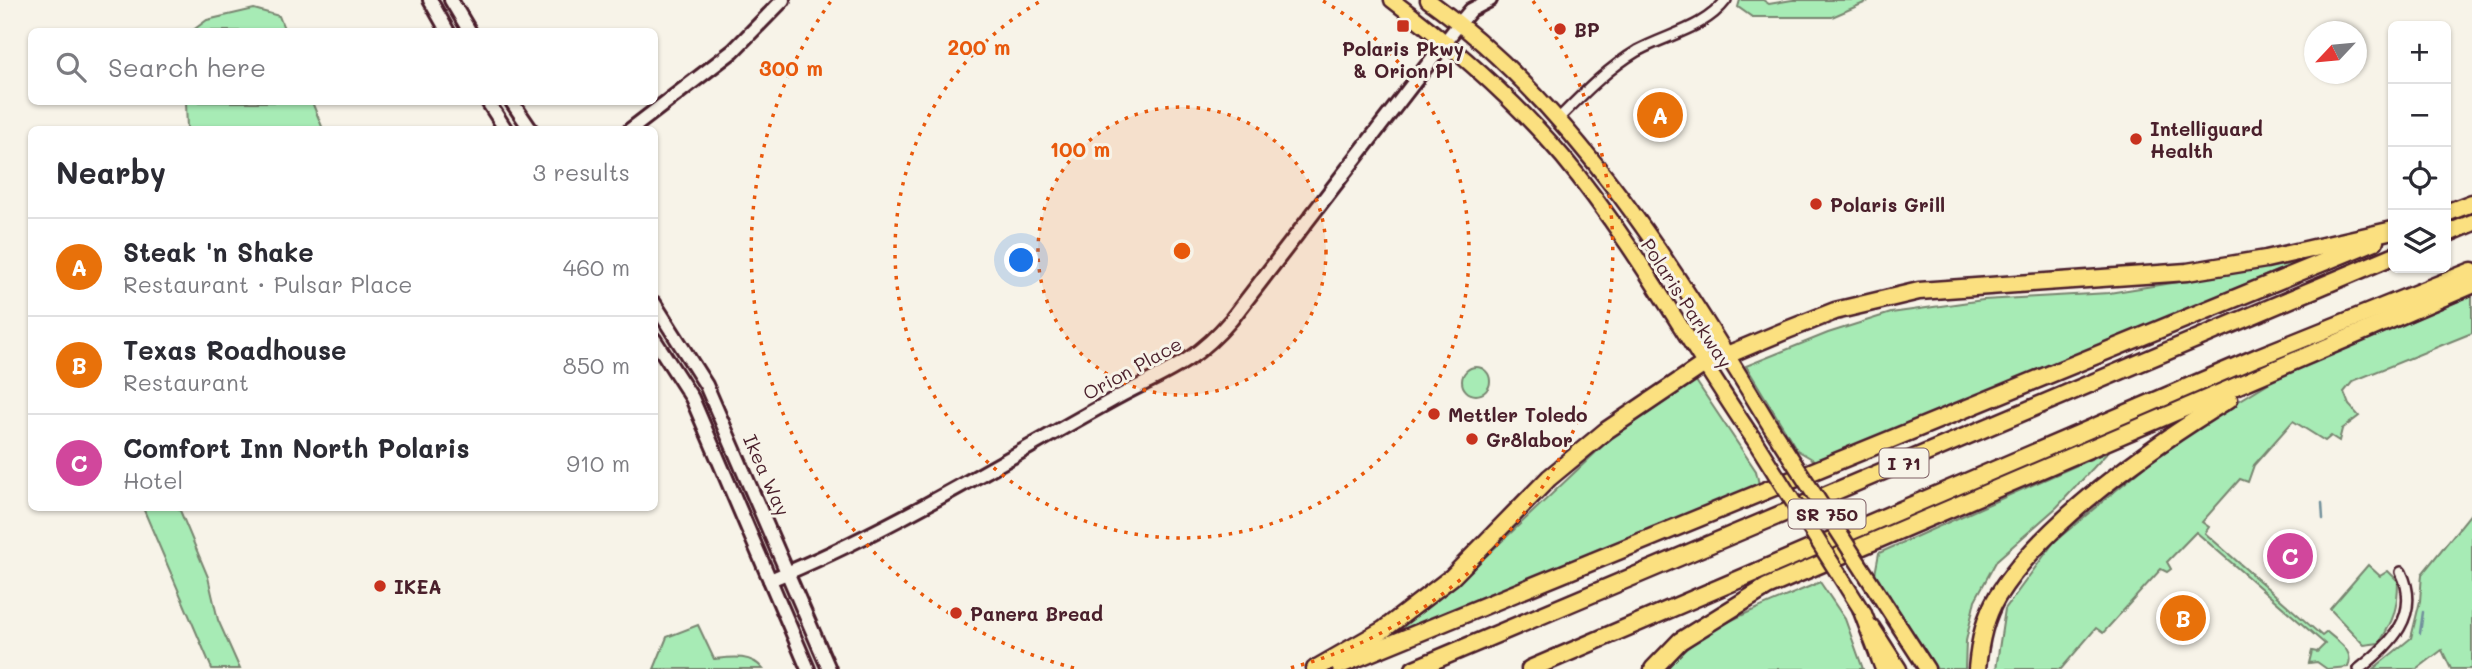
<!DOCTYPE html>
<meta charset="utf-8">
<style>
:root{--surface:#fff;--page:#f2f2f3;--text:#2b2b33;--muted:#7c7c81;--line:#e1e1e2;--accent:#d93025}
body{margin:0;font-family:Mali,sans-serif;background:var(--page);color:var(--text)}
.controls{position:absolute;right:21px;top:21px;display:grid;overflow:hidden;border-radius:10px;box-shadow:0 2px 5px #0004}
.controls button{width:63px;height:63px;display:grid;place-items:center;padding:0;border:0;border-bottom:2px solid var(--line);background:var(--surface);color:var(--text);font:35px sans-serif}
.compass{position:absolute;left:2304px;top:21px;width:63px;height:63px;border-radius:50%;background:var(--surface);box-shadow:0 2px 5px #0004;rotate:244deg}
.you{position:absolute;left:1022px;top:261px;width:24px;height:24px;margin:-18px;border:5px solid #fff;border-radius:50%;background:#1a73e8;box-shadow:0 0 0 10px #1a73e833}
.badge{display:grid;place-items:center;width:46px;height:46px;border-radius:50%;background:var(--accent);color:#fff;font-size:23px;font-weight:700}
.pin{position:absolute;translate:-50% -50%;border:4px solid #fff;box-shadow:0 2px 7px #0006}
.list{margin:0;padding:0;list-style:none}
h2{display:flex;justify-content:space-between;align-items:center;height:91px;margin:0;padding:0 28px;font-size:30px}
h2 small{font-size:23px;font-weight:400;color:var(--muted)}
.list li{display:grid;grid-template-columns:46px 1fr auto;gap:21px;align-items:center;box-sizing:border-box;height:98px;padding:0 28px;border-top:2px solid var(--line)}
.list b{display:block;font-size:26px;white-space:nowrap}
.list p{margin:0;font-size:23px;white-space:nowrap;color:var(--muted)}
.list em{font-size:23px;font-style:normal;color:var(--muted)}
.icon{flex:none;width:38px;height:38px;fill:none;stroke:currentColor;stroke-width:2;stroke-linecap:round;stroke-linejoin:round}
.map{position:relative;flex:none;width:2472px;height:669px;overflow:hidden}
.search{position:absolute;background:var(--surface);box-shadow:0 2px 5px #0004;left:28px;top:28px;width:630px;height:77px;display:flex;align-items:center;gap:18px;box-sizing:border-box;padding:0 24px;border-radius:10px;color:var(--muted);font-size:26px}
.panel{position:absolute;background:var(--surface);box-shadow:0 2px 5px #0004;left:28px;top:126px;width:630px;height:385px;border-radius:10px}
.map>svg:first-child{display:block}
.green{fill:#a7ebb5;stroke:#788570;stroke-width:2}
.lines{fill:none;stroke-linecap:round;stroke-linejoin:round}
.stream{stroke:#72919c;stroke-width:2.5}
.street-casing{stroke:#4a1f2b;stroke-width:14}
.secondary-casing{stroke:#4a1f2b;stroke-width:18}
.primary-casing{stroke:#4a1f2b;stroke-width:19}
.highway-casing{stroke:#4a1f2b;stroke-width:21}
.street{stroke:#f7f3e8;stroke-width:9}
.secondary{stroke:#f7f3e8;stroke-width:12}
.primary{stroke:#fbe080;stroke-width:14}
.highway{stroke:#fbe080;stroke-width:16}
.primary-bridge-casing{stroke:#4a1f2b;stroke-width:19;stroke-linecap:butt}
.primary-bridge{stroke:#fbe080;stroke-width:14}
.ring{fill:none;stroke:#e8590c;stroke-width:3.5;stroke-dasharray:3.5 7}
.poi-dot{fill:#c8321e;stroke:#f7f3e8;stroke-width:2.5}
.labels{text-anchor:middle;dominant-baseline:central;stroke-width:6;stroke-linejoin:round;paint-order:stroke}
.shield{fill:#f7f3e8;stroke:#7e5f64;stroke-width:2}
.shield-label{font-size:18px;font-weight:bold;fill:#4a1f2b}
.poi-label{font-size:19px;font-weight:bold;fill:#4a1f2b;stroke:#f7f3e8;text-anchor:start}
.street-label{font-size:19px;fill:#4a1f2b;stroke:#f7f3e8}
.centre{fill:#e8590c;stroke:#f7f3e8;stroke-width:3.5}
.ring-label{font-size:21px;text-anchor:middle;font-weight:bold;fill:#e8590c;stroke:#f7f3e8;stroke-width:6;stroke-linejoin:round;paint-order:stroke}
</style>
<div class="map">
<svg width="2472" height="669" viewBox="0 0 2472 669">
<rect width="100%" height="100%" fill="#f7f3e8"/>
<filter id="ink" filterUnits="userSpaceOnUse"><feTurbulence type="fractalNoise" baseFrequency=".0143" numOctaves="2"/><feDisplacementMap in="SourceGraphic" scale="14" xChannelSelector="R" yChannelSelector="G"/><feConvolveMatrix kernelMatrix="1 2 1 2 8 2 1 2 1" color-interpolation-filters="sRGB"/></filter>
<g filter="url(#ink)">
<g class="green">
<polygon points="1740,0 1763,0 1769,4 1792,0 1871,0 1832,17 1752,17 1738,7"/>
<polygon points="254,9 279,16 285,31 192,31 207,20"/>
<polygon points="186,102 312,102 323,129 187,129"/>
<polygon points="2296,263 1819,463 1797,450 1746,366 1828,333 1891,313 1983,300 2109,293"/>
<path d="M2472,295V333L2353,381L2344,392L2349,405L2359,416L2342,429L2339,441L2331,436L2325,441L2293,421L2254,465L2248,482L2240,479L2202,522L2209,527L2205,533L2322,636L2327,632C2338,642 2355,651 2348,667L2327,669L2317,662L2309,663L2312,651L2317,652L2325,644L2196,532L2167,562L2171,569L2167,572L2161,569L2103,633L2096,628L2061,669H1996L2005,609L2054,542L2150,462L2201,424L2275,379Z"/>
<circle cx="1476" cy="381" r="14"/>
<polygon points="1696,381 1756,471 1759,484 1392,635 1483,559 1610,439"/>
<polygon points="2109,451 2057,507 1997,560 1975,600 1966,641 1965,669 1937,669 1875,574 1879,553"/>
<polygon points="143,508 179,508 208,577 218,620 240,669 212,669"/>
<polygon points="2472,512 2472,669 2451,669 2442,650 2417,669 2373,669 2411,638 2420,601 2422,574"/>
<path d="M2368,565L2380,576L2388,571L2398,581C2398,608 2393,622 2379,643L2364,645L2330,609Z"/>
<path d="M1820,582L1845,619L1863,669H1667C1700,625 1770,605 1820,582Z"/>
<path d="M698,625L714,659C732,657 751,654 763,669H654L667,637Z"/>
</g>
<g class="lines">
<g class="stream">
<polyline points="2322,503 2323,519"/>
<polyline points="2420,633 2423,612"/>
</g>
<g class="street-casing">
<g id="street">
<path d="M1559,118C1583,94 1607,69 1637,51C1668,34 1704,29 1726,0"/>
<path d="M2359,669C2390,645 2422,615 2401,572"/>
</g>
</g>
<g class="secondary-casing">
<g id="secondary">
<polyline points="430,0 448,32"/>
<polyline points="451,0 470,32"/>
<polyline points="488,102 506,130"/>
<polyline points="512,102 531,130"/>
<polyline points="630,130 733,51 783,0"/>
<polyline points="654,303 706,385 829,669"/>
<polyline points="654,339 692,398 808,669"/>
<path d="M770,580C888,532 997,464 1109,402C1160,373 1190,368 1231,320L1459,24L1471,10L1490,0"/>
</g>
</g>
<g class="primary-casing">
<g id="primary">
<path d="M1392,0C1454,47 1513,98 1563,157C1635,244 1689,345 1753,438"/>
<path d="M1428,0C1576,106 1678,274 1771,427"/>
<polyline points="1883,601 1927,669"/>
<polyline points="1872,627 1899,669"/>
</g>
</g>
<g class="highway-casing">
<g id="highway">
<polyline points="2446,213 2472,203"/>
<polyline points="2446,234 2472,223"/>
<polyline points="1862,611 1884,669"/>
<polyline points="1340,665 2375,241"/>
<polyline points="1315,669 1383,630 1452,577 1549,478 1607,430 1703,365 1787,330 1835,311 1919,291 2187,272 2266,259 2393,230"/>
<polyline points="1414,669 2393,256"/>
<polyline points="1530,669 2258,357 2472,271"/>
<polyline points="1653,669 1680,641 1767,587 2472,285"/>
<path d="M1977,669C1979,646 1985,617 1997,597C2044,521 2154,445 2229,399"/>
</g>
</g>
<use href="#street" class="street"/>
<use href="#secondary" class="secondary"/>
<use href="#primary" class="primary"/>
<use href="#highway" class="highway"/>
<g class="primary-bridge-casing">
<g id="primary-bridge">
<polyline points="1771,427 1883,601"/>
<polyline points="1753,438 1862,611"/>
</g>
</g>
<use href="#primary-bridge" class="primary-bridge"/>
</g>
</g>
<circle cx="1182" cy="251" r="144" fill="#e8590c" fill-opacity=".12"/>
<g class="ring">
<circle cx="1182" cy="251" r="144"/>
<path d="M1323 1A287 287 0 1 1 1041 1"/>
<path d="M1074 668A431 431 0 0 1 831 1M1533 1A431 431 0 0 1 1290 668"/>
</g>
<g class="poi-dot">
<rect x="1396" y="19" width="14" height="14" rx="3.5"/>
<circle cx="1560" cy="29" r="7"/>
<circle cx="2136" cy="139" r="7"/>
<circle cx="1816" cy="204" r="7"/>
<circle cx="1434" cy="414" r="7"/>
<circle cx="1472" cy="439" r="7"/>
<circle cx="380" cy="586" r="7"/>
<circle cx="956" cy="613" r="7"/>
</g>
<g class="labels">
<g class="shield">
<rect x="1879.5" y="448.5" width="49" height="29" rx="5"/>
<rect x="1788.5" y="499.5" width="77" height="29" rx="5"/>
</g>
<g class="shield-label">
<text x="1904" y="463">I 71</text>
<text x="1827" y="514">SR 750</text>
</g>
<g class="poi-label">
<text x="1574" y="29">BP</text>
<text x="1403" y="48" text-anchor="middle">Polaris Pkwy<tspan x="1403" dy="22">&amp; Orion Pl</tspan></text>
<text x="2150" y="128">Intelliguard<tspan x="2150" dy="22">Health</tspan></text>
<text x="1830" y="204">Polaris Grill</text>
<text x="1448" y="414">Mettler Toledo</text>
<text x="1486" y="439">Gr8labor</text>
<text x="394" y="586">IKEA</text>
<text x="970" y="613">Panera Bread</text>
</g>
<g class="street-label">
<text transform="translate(1687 303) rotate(57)">Polaris Parkway</text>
<text transform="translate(1132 368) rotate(-29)">Orion Place</text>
<text transform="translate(767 475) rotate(66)">Ikea Way</text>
</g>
</g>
<circle cx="1182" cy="251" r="10" class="centre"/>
<g class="ring-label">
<text x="979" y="55">200 m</text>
<text x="791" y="76">300 m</text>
<text x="1080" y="157">100 m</text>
</g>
</svg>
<div class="controls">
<button>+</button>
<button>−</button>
<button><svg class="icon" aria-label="locate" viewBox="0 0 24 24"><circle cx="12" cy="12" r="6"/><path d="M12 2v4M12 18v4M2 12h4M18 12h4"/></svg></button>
<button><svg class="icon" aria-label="layers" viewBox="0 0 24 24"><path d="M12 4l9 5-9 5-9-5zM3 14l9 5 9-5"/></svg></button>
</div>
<svg class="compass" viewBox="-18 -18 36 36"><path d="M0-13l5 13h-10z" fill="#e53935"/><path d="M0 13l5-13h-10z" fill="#7c7c81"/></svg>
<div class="you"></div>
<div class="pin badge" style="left:1660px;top:115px;background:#e8710a">A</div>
<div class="pin badge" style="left:2183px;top:618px;background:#e8710a">B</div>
<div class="pin badge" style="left:2290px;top:556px;background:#d1479c">C</div>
<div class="search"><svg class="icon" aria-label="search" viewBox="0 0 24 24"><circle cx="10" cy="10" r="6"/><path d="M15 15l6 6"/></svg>Search here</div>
<section class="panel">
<h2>Nearby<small>3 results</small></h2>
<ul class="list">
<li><span class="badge" style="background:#e8710a">A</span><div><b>Steak 'n Shake</b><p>Restaurant · Pulsar Place</p></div><em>460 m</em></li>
<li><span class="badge" style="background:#e8710a">B</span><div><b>Texas Roadhouse</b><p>Restaurant</p></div><em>850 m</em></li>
<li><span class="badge" style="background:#d1479c">C</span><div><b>Comfort Inn North Polaris</b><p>Hotel</p></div><em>910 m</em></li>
</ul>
</section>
</div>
